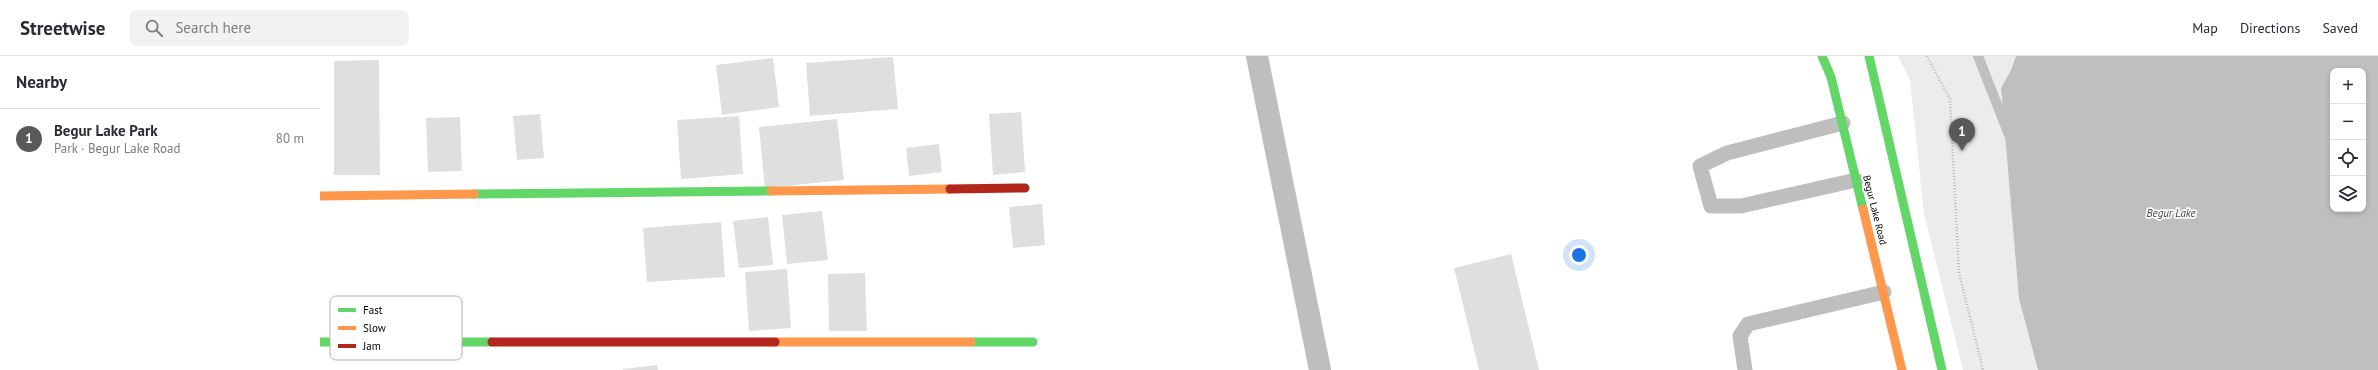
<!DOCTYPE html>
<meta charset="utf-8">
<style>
:root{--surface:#fff;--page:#f2f2f3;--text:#2b2b33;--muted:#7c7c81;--line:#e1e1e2;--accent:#595959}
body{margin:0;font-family:"PT Sans",sans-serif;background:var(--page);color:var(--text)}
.controls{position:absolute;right:12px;top:12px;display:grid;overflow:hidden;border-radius:8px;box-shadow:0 2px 6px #0003}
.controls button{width:36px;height:36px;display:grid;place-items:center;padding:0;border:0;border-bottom:1px solid var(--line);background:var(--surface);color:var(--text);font:20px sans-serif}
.you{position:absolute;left:1259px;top:199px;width:14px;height:14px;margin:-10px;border:3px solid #fff;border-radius:50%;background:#1a73e8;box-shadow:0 0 0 6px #1a73e833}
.badge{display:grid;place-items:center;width:26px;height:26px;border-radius:50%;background:var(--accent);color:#fff;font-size:13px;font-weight:700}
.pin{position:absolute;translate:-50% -33px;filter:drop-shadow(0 1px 2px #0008)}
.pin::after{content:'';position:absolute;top:21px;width:14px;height:12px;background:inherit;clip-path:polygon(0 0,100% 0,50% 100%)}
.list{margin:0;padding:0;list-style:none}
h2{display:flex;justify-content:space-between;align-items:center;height:52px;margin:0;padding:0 16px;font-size:17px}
h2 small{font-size:13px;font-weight:400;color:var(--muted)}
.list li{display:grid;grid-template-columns:26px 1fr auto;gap:12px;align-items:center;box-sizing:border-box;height:60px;padding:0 16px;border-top:1px solid var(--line)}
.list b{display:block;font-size:15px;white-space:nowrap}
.list p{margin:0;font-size:13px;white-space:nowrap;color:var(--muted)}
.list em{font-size:13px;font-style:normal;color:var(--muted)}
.icon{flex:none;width:22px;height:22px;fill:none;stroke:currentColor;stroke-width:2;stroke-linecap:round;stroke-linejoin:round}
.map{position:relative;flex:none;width:2058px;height:314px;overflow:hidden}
header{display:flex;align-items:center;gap:24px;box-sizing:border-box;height:56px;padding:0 20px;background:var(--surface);border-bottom:1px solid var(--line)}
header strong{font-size:19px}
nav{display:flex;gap:22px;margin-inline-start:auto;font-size:14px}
.search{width:280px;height:36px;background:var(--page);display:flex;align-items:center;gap:10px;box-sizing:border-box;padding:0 14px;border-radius:8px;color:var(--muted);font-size:15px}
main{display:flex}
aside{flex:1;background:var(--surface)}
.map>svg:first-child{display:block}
.green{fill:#ececec}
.water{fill:#bfbfbf;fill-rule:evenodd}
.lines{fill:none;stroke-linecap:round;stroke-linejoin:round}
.stream{stroke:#bfbfbf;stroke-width:10}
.building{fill:#dfdfdf}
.path{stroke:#b9b9b9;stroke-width:2.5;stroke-dasharray:1 2;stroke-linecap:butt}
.lane{stroke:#bebebe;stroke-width:15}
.street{stroke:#bebebe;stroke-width:22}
.fast{stroke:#63d668;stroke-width:9}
.slow{stroke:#ff974d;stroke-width:9}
.jam{stroke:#b3261e;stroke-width:9}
.labels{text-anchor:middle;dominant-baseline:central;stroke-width:3.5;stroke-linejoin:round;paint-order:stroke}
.street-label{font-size:10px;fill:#000;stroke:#fff}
.water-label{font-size:11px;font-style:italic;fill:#444;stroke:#fff}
.key{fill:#fff;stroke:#b2b2b2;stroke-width:1}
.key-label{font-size:11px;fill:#000}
</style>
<header>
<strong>Streetwise</strong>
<div class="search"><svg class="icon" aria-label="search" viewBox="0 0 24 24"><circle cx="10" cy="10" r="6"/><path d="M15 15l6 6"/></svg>Search here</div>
<nav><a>Map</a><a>Directions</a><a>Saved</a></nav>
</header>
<main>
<aside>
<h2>Nearby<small></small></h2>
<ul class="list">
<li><span class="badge">1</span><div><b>Begur Lake Park</b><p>Park · Begur Lake Road</p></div><em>80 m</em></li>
</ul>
</aside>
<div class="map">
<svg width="2058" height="314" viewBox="0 0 2058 314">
<rect width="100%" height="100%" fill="#fff"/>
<polygon class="green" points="1578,0 1696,0 1691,14 1681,32 1699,243 1718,314 1643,314 1604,158 1590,24"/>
<path class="water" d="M1696,0H2058V314H1718L1699,243L1681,32L1691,14ZM2013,15H2043V153H2013Z"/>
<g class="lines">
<polyline class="stream" points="1658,0 1689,79"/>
</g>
<g class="building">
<polygon points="573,1 578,53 490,60 486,7"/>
<polygon points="453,2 459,51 402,59 396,9"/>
<polygon points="59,4 60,119 14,119 14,5"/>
<polygon points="701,56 705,116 673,119 669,58"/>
<polygon points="220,58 224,102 197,104 193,60"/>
<polygon points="419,60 423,118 361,123 357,64"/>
<polygon points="140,61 142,115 108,116 106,62"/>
<polygon points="517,63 524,124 445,132 439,71"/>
<polygon points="619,88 622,116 589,120 586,92"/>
<polygon points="722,148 725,189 693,192 689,151"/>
<polygon points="502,155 508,204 467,208 462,159"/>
<polygon points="448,161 453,209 419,212 413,165"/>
<polygon points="401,166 405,221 327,226 323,172"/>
<polygon points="1191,198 1219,314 1159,314 1134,212"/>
<polygon points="467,213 471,272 429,275 425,216"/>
<polygon points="545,217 547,275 509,275 508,218"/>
<polygon points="337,309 338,314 303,314 303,313"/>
</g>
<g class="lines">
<polyline class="path" points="1607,0 1630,43 1639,217 1663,314"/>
<g class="lane">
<polyline points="1523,67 1407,97 1380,110 1391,150 1421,150 1536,124"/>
<polyline points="1425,314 1420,280 1428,268 1564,236"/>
</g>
<polyline class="street" points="937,0 1000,314"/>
<g class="fast">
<polyline points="1502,0 1511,21 1543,153"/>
<polyline points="1549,0 1622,314"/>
<polyline points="154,138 451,135"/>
<polyline points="0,286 172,286"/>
<polyline points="651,286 713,286"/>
</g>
<g class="slow">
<polyline points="451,135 630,133"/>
<polyline points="0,140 154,138"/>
<polyline points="1543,153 1582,314"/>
<polyline points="455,286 651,286"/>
</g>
<g class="jam">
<polyline points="630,133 705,132"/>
<polyline points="172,286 455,286"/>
</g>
</g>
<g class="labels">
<g class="street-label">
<text transform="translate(1555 154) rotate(76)">Begur Lake Road</text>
</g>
<g class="water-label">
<text x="1851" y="157">Begur Lake</text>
</g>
</g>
<rect x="10" y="240" width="132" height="64" rx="6" class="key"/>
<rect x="18" y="252" width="18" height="4" fill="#63d668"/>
<rect x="18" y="270" width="18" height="4" fill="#ff974d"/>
<rect x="18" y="288" width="18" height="4" fill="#b3261e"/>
<g class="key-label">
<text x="43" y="258">Fast</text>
<text x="43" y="276">Slow</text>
<text x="43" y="294">Jam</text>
</g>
</svg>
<div class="controls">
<button>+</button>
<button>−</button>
<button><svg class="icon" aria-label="locate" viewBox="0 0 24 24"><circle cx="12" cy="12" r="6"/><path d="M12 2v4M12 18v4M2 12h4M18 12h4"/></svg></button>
<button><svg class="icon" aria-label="layers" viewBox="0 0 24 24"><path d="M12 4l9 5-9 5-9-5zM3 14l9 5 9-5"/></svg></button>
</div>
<div class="you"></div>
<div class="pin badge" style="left:1642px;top:95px">1</div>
</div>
</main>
